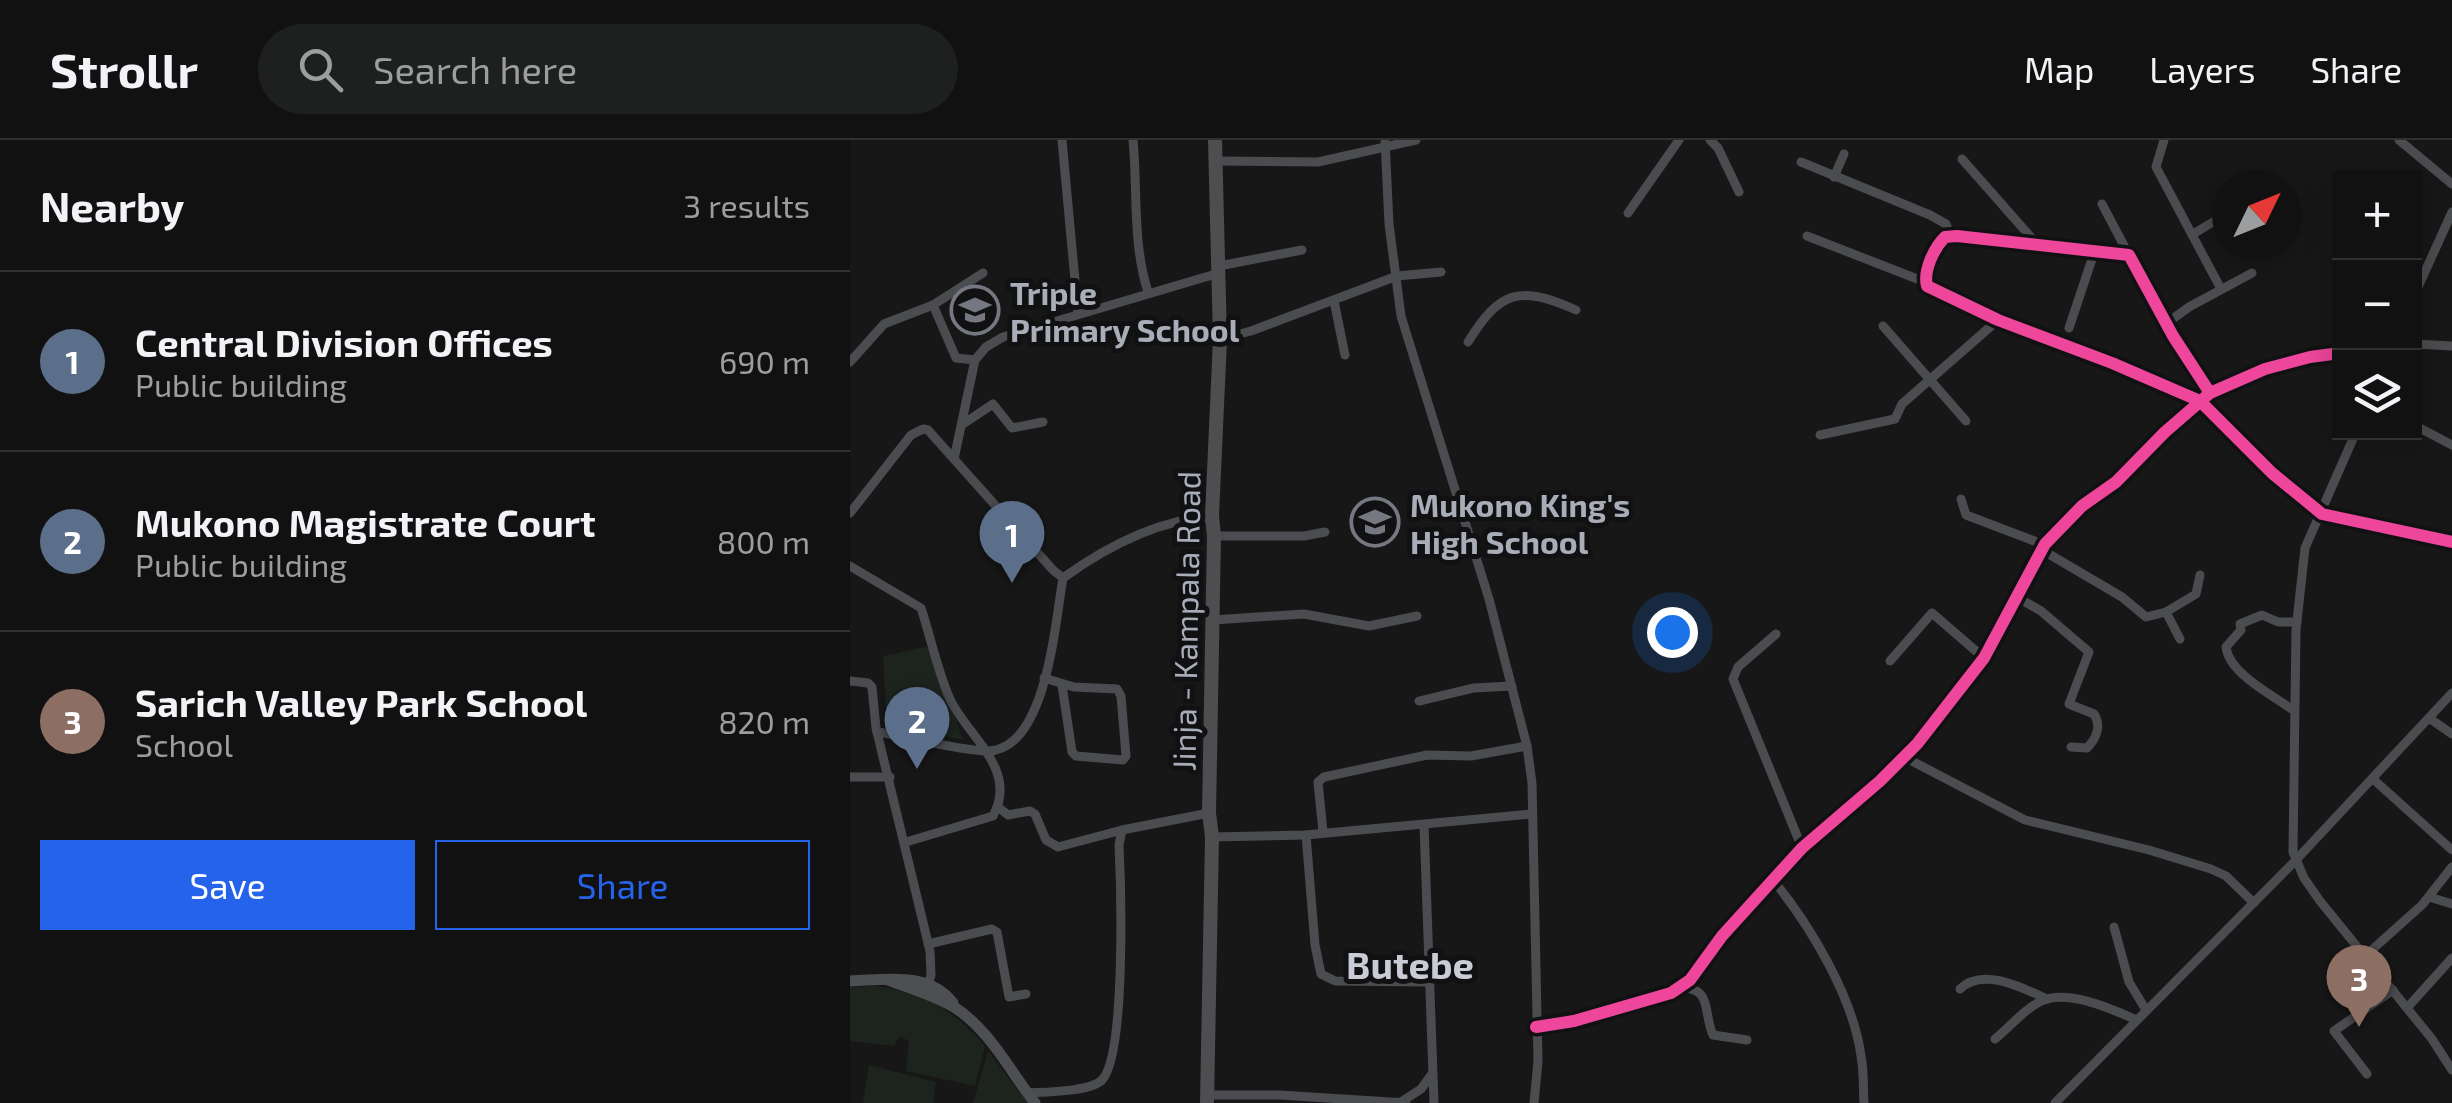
<!DOCTYPE html>
<meta charset="utf-8">
<style>
:root{--surface:#111;--page:#1e1f1f;--text:#f1f3f6;--muted:#9c9d9f;--line:#303131;--accent:#2563eb}
body{margin:0;font-family:"Exo 2",sans-serif;background:var(--page);color:var(--text)}
.controls{position:absolute;right:30px;top:30px;display:grid;overflow:hidden;border-radius:0px;box-shadow:0 5px 25px #0003}
.controls button{width:90px;height:90px;display:grid;place-items:center;padding:0;border:0;border-bottom:2px solid var(--line);background:var(--surface);color:var(--text);font:50px sans-serif}
.compass{position:absolute;left:1362px;top:30px;width:90px;height:90px;border-radius:50%;background:var(--surface);box-shadow:0 5px 25px #0003;rotate:47deg}
.you{position:absolute;left:822px;top:492px;width:35px;height:35px;margin:-25px;border:8px solid #fff;border-radius:50%;background:#1a73e8;box-shadow:0 0 0 15px #1a73e833}
.badge{display:grid;place-items:center;width:65px;height:65px;border-radius:50%;background:var(--accent);color:#fff;font-size:32px;font-weight:700}
.pin{position:absolute;translate:-50% -82px;filter:drop-shadow(0 2px 5px #0008)}
.pin::after{content:'';position:absolute;top:52px;width:35px;height:30px;background:inherit;clip-path:polygon(0 0,100% 0,50% 100%)}
.list{margin:0;padding:0;list-style:none}
h2{display:flex;justify-content:space-between;align-items:center;height:130px;margin:0;padding:0 40px;font-size:42px}
h2 small{font-size:32px;font-weight:400;color:var(--muted)}
.list li{display:grid;grid-template-columns:65px 1fr auto;gap:30px;align-items:center;box-sizing:border-box;height:180px;padding:0 40px;border-top:2px solid var(--line)}
.list b{display:block;font-size:38px;white-space:nowrap}
.list p{margin:0;font-size:32px;white-space:nowrap;color:var(--muted)}
.list em{font-size:32px;font-style:normal;color:var(--muted)}
.actions{display:flex;gap:20px;padding:30px 40px}
.actions a{flex:1;padding:22px 0;border:2px solid var(--accent);border-radius:0px;text-align:center;font-size:35px;color:var(--accent)}
.actions .main{background:var(--accent);color:#fff}
.icon{flex:none;width:55px;height:55px;fill:none;stroke:currentColor;stroke-width:2;stroke-linecap:round;stroke-linejoin:round}
.map{position:relative;flex:none;width:1602px;height:963px;overflow:hidden}
header{display:flex;align-items:center;gap:60px;box-sizing:border-box;height:140px;padding:0 50px;background:var(--surface);border-bottom:2px solid var(--line)}
header strong{font-size:48px}
nav{display:flex;gap:55px;margin-inline-start:auto;font-size:35px}
.search{width:700px;height:90px;background:var(--page);display:flex;align-items:center;gap:25px;box-sizing:border-box;padding:0 35px;border-radius:55px;color:var(--muted);font-size:38px}
main{display:flex}
aside{flex:1;background:var(--surface)}
.map>svg:first-child{display:block}
.green{fill:#1d241e}
.lines{fill:none;stroke-linecap:round;stroke-linejoin:round}
.minor{stroke:#4b4c50;stroke-width:9}
.major{stroke:#4d4f52;stroke-width:11}
.highway{stroke:#4e4e51;stroke-width:14}
.cycleway-casing{stroke:#111113;stroke-width:19}
.cycleway{stroke:#ed469a;stroke-width:12}
.labels{text-anchor:middle;dominant-baseline:central;stroke-width:10;stroke-linejoin:round;paint-order:stroke}
.poi-label{font-size:32px;font-weight:bold;fill:#a8adb8;stroke:#111113;text-anchor:start}
.street-label{font-size:32px;fill:#a8adb8;stroke:#111113}
.quarter-label{font-size:38px;font-weight:bold;fill:#c9ccd4;stroke:#111113}
</style>
<header>
<strong>Strollr</strong>
<div class="search"><svg class="icon" aria-label="search" viewBox="0 0 24 24"><circle cx="10" cy="10" r="6"/><path d="M15 15l6 6"/></svg>Search here</div>
<nav><a>Map</a><a>Layers</a><a>Share</a></nav>
</header>
<main>
<aside>
<h2>Nearby<small>3 results</small></h2>
<ul class="list">
<li><span class="badge" style="background:#5c6f8a">1</span><div><b>Central Division Offices</b><p>Public building</p></div><em>690 m</em></li>
<li><span class="badge" style="background:#5c6f8a">2</span><div><b>Mukono Magistrate Court</b><p>Public building</p></div><em>800 m</em></li>
<li><span class="badge" style="background:#8d6e63">3</span><div><b>Sarich Valley Park School</b><p>School</p></div><em>820 m</em></li>
</ul>
<div class="actions"><a class="main">Save</a><a>Share</a></div>
</aside>
<div class="map">
<svg width="1602" height="963" viewBox="0 0 1602 963">
<rect width="100%" height="100%" fill="#171717"/>
<g class="green">
<polygon points="80,506 113,600 37,584 33,516"/>
<path d="M24,846C75,853 101,868 135,906L125,946L56,931L59,901L49,896L44,906L0,901V847Z"/>
<polygon points="138,911 178,963 123,963"/>
<polygon points="19,925 86,942 83,963 13,963"/>
</g>
<g class="lines">
<g class="minor">
<polyline points="212,0 228,173"/>
<path d="M283,0C288,51 282,102 298,152"/>
<polyline points="535,0 539,84 551,176 639,459 677,606 682,643 688,921 684,963"/>
<polyline points="860,0 868,8 889,52"/>
<polyline points="1314,0 1306,27 1371,149"/>
<polyline points="1549,0 1602,44"/>
<polyline points="1112,19 1186,103"/>
<polyline points="365,21 468,22 566,0"/>
<polyline points="951,22 1080,75 1096,84 1101,97"/>
<polyline points="984,37 994,14"/>
<polyline points="1252,64 1279,115"/>
<polyline points="778,73 829,0"/>
<polyline points="1343,94 1368,79"/>
<polyline points="957,96 1075,142"/>
<polyline points="369,126 452,110"/>
<polyline points="1564,156 1602,72"/>
<polyline points="484,161 495,215"/>
<polyline points="83,165 106,218 125,220"/>
<polyline points="1317,183 1339,167 1402,133"/>
<polyline points="1033,186 1116,281"/>
<polyline points="1219,188 1245,110"/>
<polyline points="370,199 401,191 547,136 591,132"/>
<path d="M618,202C650,150 670,145 726,170"/>
<polyline points="1564,204 1602,206"/>
<polyline points="0,222 34,184 83,165 133,133"/>
<path d="M1360,253L1323,196L1279,115L1107,96L1095,97C1084,108 1073,131 1077,146L1148,180L1262,223L1350,261L1422,333L1472,374L1602,402"/>
<polyline points="113,284 143,264 162,288 193,282"/>
<polyline points="1564,285 1602,305"/>
<polyline points="1506,292 1455,408 1446,490 1443,712 1454,738 1470,761 1582,899 1602,930"/>
<polyline points="970,295 1045,279 1052,264 1148,180"/>
<polyline points="104,319 125,220 136,207 153,197 369,133"/>
<polyline points="1111,359 1116,375 1195,405"/>
<polyline points="0,373 61,295 73,289 78,290 203,430 213,438"/>
<polyline points="364,396 454,396 475,392"/>
<polyline points="1192,410 1272,457 1296,477 1316,472 1330,499"/>
<path d="M0,426L71,468C81,498 87,530 100,559C117,596 169,629 143,676L56,702"/>
<path d="M1165,456L1191,471L1239,512L1219,564L1244,574C1252,586 1246,599 1237,608L1221,607"/>
<polyline points="1316,472 1346,454 1350,435"/>
<polyline points="363,480 454,474 519,486 567,476"/>
<polyline points="926,494 888,527 883,539 952,708"/>
<polyline points="1040,521 1082,473 1134,518"/>
<polyline points="194,538 224,547 267,549 271,556 276,616 273,620 226,616 222,612 212,545"/>
<polyline points="0,541 18,543 22,547 26,588 80,811 81,835 76,851"/>
<polyline points="569,561 623,548 662,546"/>
<path d="M1443,570C1423,555 1379,534 1376,507L1391,490L1390,484L1412,475L1428,482H1447"/>
<polyline points="1579,578 1602,594"/>
<path d="M27,592C63,597 100,609 135,611C197,614 205,481 213,438C256,407 309,380 362,376"/>
<polyline points="1056,618 1175,680 1299,710 1361,729 1376,736 1404,763"/>
<polyline points="0,637 40,637"/>
<polyline points="1523,639 1602,710"/>
<polyline points="148,667 158,675 180,671 185,674 196,700 208,707 272,690"/>
<polyline points="574,685 584,963"/>
<polyline points="473,692 468,642 474,637 577,615 621,616 677,606"/>
<polyline points="456,695 465,805 471,834 485,841 578,842"/>
<polyline points="362,697 456,695 681,674"/>
<path d="M924,741C961,787 1003,857 1011,916C1014,931 1013,947 1014,963"/>
<polyline points="1579,757 1602,764"/>
<polyline points="1264,787 1279,842 1296,870"/>
<polyline points="78,804 142,789 147,792 159,857 176,854"/>
<polyline points="1515,816 1572,765 1602,727"/>
<path d="M831,848C863,847 853,874 863,895L897,900"/>
<path d="M1110,849C1132,827 1171,847 1197,859"/>
<polyline points="1557,868 1602,818"/>
<polyline points="686,887 724,881 821,853 840,840 872,796 952,708 1030,641 1067,604 1134,518 1195,404 1232,366 1266,342 1315,292 1360,253 1415,229 1460,217 1490,213"/>
<path d="M1145,899C1159,888 1177,866 1194,860C1221,850 1263,870 1287,880"/>
<polyline points="1517,934 1484,891 1543,850"/>
<path d="M177,953C194,952 240,952 252,940C276,915 271,745 269,705L272,690L359,673"/>
<polyline points="357,955 430,955 556,963"/>
<polyline points="551,962 571,949 582,934"/>
<polyline points="1205,963 1445,721 1602,553"/>
</g>
<g class="major">
<path d="M38,840C60,848 83,855 104,867C139,889 160,931 185,963"/>
<path d="M0,841C36,840 78,831 103,863"/>
</g>
<polyline class="highway" points="357,963 362,697 359,673 364,396 362,376 370,199 365,0"/>
<g class="cycleway-casing">
<g id="cycleway">
<path d="M1360,253L1323,196L1279,115L1107,96L1095,97C1084,108 1073,131 1077,146L1148,180L1262,223L1350,261L1422,333L1472,374L1602,402"/>
<polyline points="686,887 724,881 821,853 840,840 872,796 952,708 1030,641 1067,604 1134,518 1195,404 1232,366 1266,342 1315,292 1360,253 1415,229 1460,217 1490,213"/>
</g>
</g>
<use href="#cycleway" class="cycleway"/>
</g>
<defs>
<g id="school-ring" transform="scale(2.5)"><circle r="9.5" fill="#111113" stroke="#757880" stroke-width="1.5"/><path d="M0-5L7-2L0 1L-7-2ZM-4 1L0 2.5L4 1V4Q0 6-4 4Z" fill="#757880"/></g>
</defs>
<g fill-rule="evenodd">
<use href="#school-ring" x="125" y="170"/>
<use href="#school-ring" x="525" y="382"/>
</g>
<g class="labels">
<g class="poi-label">
<text x="160" y="152">Triple<tspan x="160" dy="37">Primary School</tspan></text>
<text x="560" y="364">Mukono King's<tspan x="560" dy="37">High School</tspan></text>
</g>
<g class="street-label">
<text transform="translate(335 481) rotate(-89)">Jinja - Kampala Road</text>
</g>
<g class="quarter-label">
<text x="560" y="824">Butebe</text>
</g>
</g>
</svg>
<div class="controls">
<button>+</button>
<button>−</button>
<button><svg class="icon" aria-label="layers" viewBox="0 0 24 24"><path d="M12 4l9 5-9 5-9-5zM3 14l9 5 9-5"/></svg></button>
</div>
<svg class="compass" viewBox="-18 -18 36 36"><path d="M0-13l5 13h-10z" fill="#e53935"/><path d="M0 13l5-13h-10z" fill="#9c9d9f"/></svg>
<div class="you"></div>
<div class="pin badge" style="left:162px;top:443px;background:#5c6f8a">1</div>
<div class="pin badge" style="left:67px;top:629px;background:#5c6f8a">2</div>
<div class="pin badge" style="left:1509px;top:887px;background:#8d6e63">3</div>
</div>
</main>
